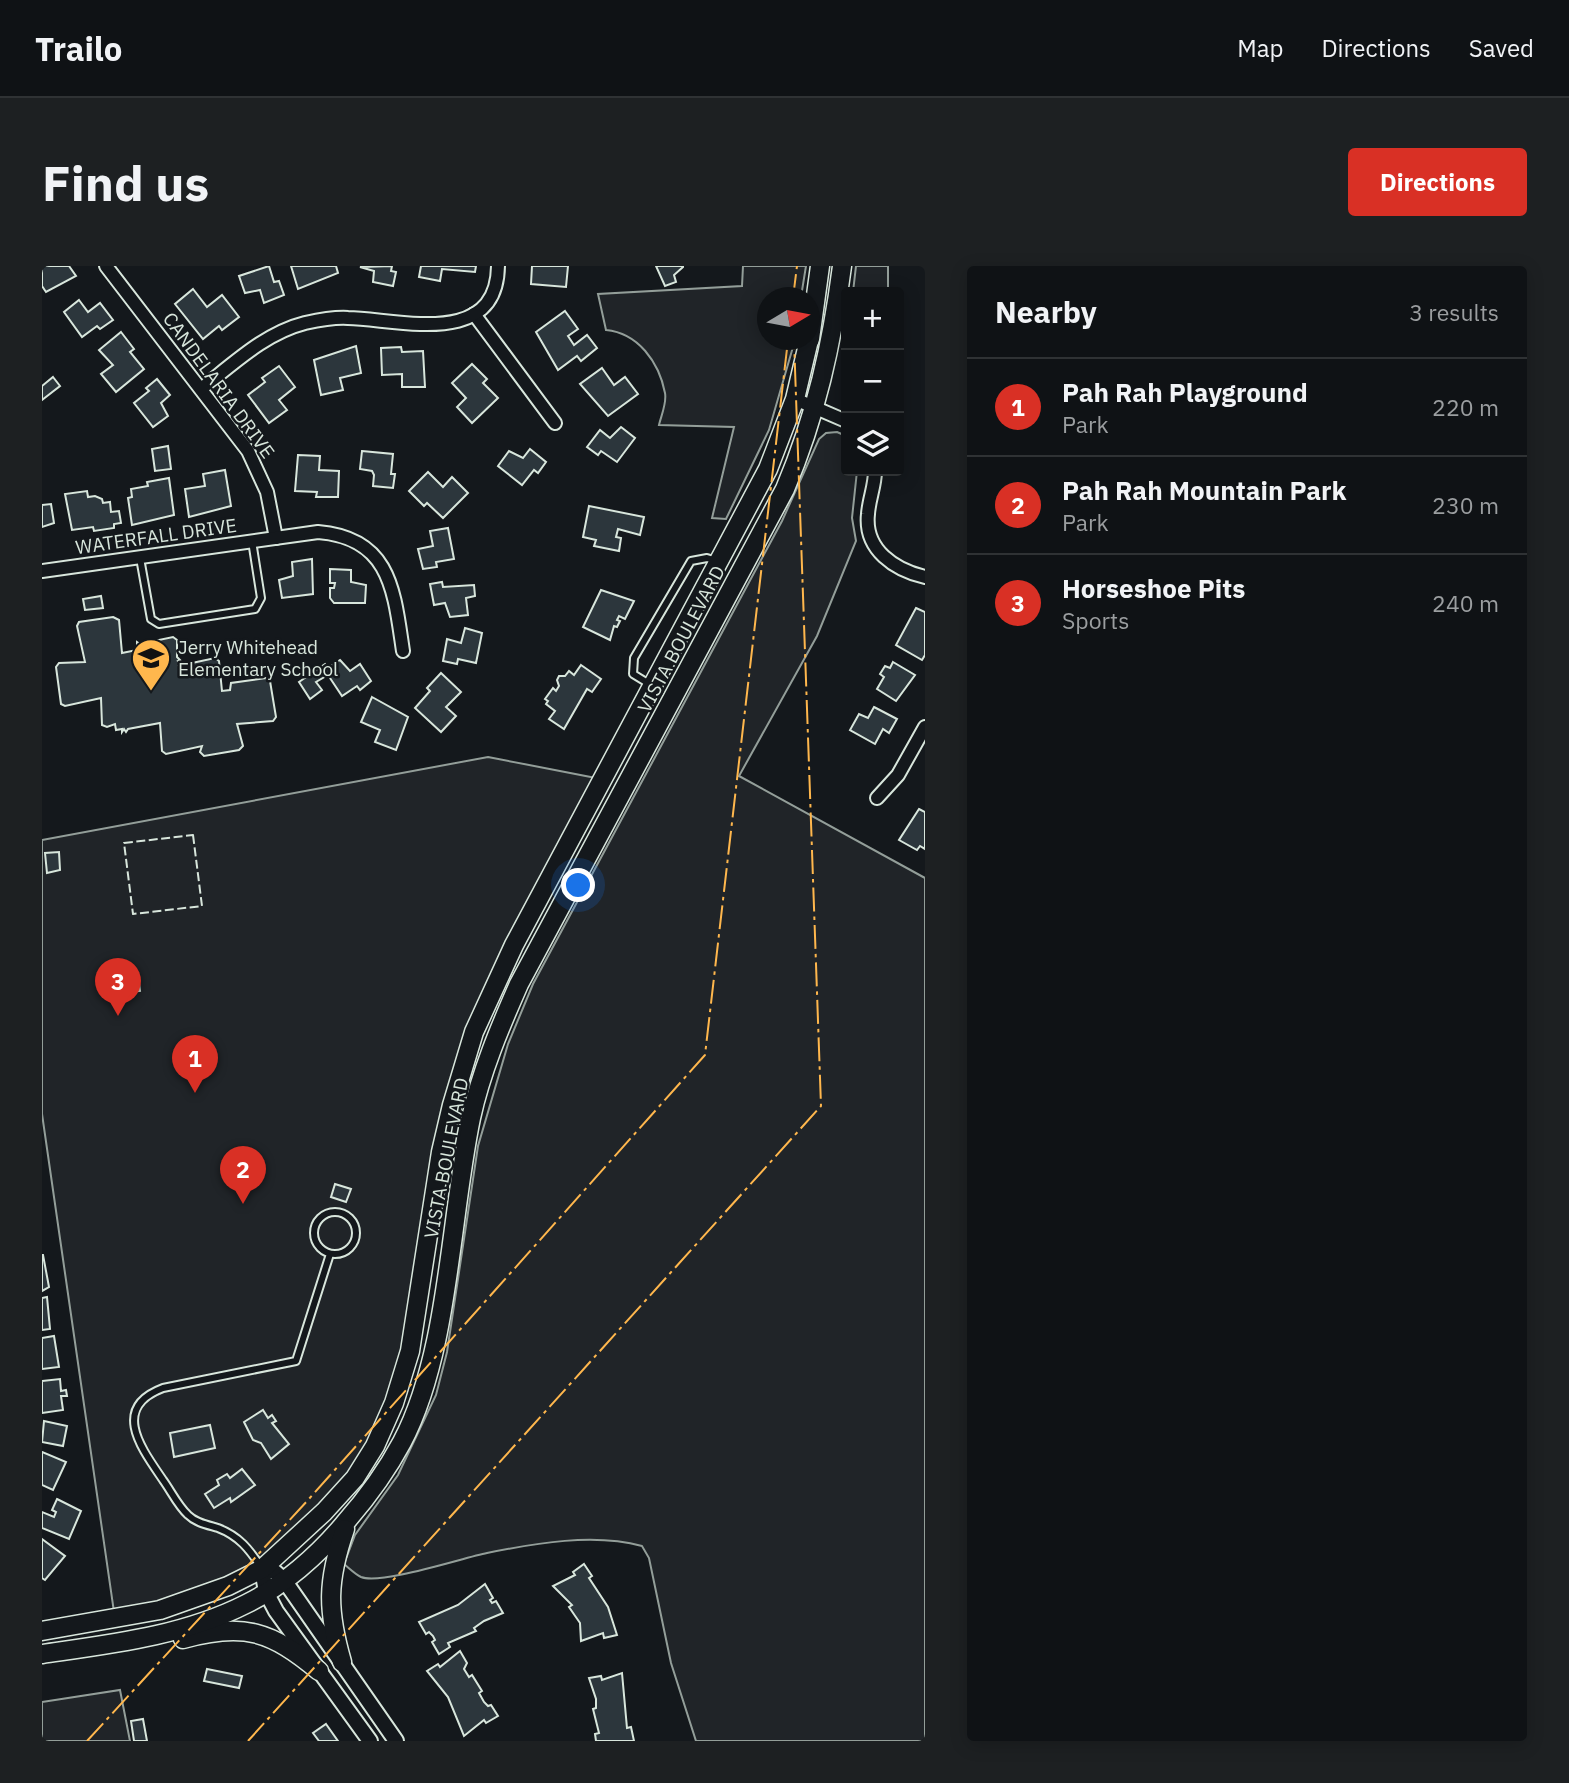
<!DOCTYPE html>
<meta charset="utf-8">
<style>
:root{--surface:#0f1215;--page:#1d2022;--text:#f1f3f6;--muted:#9b9ea0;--line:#2f3234;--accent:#d93025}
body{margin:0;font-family:"IBM Plex Sans",sans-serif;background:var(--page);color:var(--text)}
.controls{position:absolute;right:21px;top:21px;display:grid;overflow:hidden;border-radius:7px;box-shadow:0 4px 18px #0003}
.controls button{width:63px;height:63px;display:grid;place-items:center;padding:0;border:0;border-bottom:2px solid var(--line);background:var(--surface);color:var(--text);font:35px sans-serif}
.compass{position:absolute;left:715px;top:21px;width:63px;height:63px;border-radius:50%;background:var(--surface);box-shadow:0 4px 18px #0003;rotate:80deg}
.you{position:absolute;left:537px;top:620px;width:24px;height:24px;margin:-18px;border:5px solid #fff;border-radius:50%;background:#1a73e8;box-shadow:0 0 0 10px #1a73e833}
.badge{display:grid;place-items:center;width:46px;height:46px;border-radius:50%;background:var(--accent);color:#fff;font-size:23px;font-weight:700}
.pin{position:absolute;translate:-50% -58px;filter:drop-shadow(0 2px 4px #0008)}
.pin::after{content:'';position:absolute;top:37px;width:24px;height:21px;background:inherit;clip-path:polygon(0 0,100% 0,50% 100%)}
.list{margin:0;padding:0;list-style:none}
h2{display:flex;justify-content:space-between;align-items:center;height:91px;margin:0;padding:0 28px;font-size:30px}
h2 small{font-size:23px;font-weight:400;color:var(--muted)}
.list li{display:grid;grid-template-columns:46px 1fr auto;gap:21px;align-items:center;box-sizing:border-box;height:98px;padding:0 28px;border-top:2px solid var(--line)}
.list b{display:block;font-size:26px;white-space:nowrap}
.list p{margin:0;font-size:23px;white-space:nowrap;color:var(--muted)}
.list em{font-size:23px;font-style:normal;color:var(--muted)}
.icon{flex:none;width:38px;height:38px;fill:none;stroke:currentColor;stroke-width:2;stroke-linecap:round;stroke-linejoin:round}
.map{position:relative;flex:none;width:883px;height:1475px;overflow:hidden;border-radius:7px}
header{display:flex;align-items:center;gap:42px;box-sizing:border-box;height:98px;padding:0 35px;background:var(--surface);border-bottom:2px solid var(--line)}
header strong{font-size:33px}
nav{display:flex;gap:38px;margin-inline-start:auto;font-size:24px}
.intro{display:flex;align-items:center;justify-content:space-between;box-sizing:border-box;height:168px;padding:0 42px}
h1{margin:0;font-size:49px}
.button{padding:18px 32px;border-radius:7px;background:var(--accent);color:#fff;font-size:24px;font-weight:700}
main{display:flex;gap:42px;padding:0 42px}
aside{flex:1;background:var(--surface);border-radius:7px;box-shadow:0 4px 18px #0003}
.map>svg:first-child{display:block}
.green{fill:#202428;stroke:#939e99;stroke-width:2}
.building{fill:#2c363c;stroke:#d8e6dc;stroke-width:2}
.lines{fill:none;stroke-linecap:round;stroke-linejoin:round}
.service-casing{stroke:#d8e6dc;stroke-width:10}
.minor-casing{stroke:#d8e6dc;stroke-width:16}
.tertiary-casing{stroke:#d8e6dc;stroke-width:18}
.secondary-casing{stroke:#d8e6dc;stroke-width:21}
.service{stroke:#14181c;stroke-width:6}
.minor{stroke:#14181c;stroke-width:12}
.tertiary{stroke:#14181c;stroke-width:14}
.secondary{stroke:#14181c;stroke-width:18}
.fence{stroke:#d8e6dc;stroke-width:2;stroke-dasharray:9 3.5;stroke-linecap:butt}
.power{stroke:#ffb74d;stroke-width:2;stroke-dasharray:24 5 3.5 5;stroke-linecap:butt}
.labels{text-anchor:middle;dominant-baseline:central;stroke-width:5;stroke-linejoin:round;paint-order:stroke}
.street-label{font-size:19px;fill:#d8e6dc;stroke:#14181c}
.poi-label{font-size:19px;fill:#d8e6dc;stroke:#14181c;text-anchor:start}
</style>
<header>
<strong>Trailo</strong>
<nav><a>Map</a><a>Directions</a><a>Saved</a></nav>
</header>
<div class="intro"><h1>Find us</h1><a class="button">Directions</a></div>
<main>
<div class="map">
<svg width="883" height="1475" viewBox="0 0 883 1475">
<rect width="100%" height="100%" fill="#14181c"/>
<g class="green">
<path d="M701,0H764L759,31L726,32V74H753L727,164L684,253L670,252L692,161L617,159C619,150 625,137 623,127C617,96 596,67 564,64L556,28L700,20Z"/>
<polygon points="814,0 846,0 846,26 811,26"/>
<path d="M795,166L804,170V205H815L810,252L814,275L775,370L697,510L883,612V1475H654L629,1397L607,1292L600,1280C552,1267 494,1277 445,1287C420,1292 339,1319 319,1311C313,1308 307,1302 302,1298L313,1269L356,1209L394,1129L405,1086L436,880L466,778L491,718L740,255L777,173L784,167Z"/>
<polygon points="446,491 559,513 422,791 369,1067 328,1187 210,1308 73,1353 0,848 0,574"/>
<polygon points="78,1424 88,1475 0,1475 0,1436"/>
</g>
<g class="building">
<polygon points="0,0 27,0 34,10 4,26 0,20"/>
<polygon points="227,0 232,16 237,15 242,29 222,37 218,24 203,27 197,10"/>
<polygon points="249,0 294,0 296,7 256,23"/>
<polygon points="350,0 349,5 354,6 351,20 331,16 332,5 318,1"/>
<polygon points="379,0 434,0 433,6 400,3 398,15 377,11"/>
<polygon points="490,0 526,0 524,21 489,18"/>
<polygon points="614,0 641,0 641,1 632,9 634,16 623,20"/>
<polygon points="151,23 165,41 180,29 197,51 180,64 177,60 161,73 133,38"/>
<polygon points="37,34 46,46 58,37 71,54 58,63 55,60 40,71 22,46"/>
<polygon points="523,45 536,63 526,70 532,79 545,69 555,82 539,95 535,90 516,104 494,66"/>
<polygon points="79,66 92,83 88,86 102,103 74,126 59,108 71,99 57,84"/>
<polygon points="314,80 319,107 298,112 301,124 279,129 272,94"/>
<polygon points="359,81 360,86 381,85 383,121 360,121 360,108 340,109 339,82"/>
<polygon points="430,98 445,113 441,117 456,132 430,157 415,141 424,132 410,117"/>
<polygon points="237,100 253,121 237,134 245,144 227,157 206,129 223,116 220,112"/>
<polygon points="560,102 572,119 583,111 596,128 566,150 538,118"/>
<polygon points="11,111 18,120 0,134 0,120"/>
<polygon points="115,113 128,129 119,137 126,150 111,161 92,137 107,125 104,122"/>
<polygon points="579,161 593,172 575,196 559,185 556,189 545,181 558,164 568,172"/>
<polygon points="126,180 129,203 113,205 110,183"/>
<polygon points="488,183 504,196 496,207 492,204 480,219 456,200 467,185 481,192"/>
<polygon points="320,185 351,188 349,208 353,208 351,222 331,220 332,209 330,205 318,203"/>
<polygon points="256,189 278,190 277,204 297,205 296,231 274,231 275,226 253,225"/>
<polygon points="183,204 189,240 147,251 143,223 163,220 161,208"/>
<polygon points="386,206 401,221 410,211 426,227 401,252 385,237 382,240 367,225"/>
<polygon points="127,212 132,249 90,259 86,232 90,231 89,223 106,220 105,216"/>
<polygon points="45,225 46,231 53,230 60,233 61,237 68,236 69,246 77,245 79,257 72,258 72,262 52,265 51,261 30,264 23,228"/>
<polygon points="9,238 12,257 0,261 0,239"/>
<polygon points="547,240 602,251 598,269 576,263 574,271 579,272 577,285 552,280 554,274 541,271"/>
<polygon points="406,262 412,293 394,296 395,301 381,303 376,283 391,280 388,265"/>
<polygon points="270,293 271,328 240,332 237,314 251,310 250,296"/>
<polygon points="288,303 309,304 309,316 324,319 323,337 292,337 288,332 288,322 292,322 293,317 288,317"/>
<polygon points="400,316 401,321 432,319 433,330 424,332 426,349 408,351 403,337 392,339 388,318"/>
<polygon points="559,324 592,335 583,353 577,350 575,354 578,355 575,361 572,360 568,374 541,361"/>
<polygon points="59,330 61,342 43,344 41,333"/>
<polygon points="874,342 883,346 883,389 880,394 854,379"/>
<polygon points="71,351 77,354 80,387 95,384 95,376 98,378 131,371 135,374 135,391 138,394 136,395 139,398 136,400 173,392 177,395 180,425 188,424 189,417 224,412 228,415 234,451 231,455 195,458 201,480 197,484 162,490 158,486 160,480 124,488 120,485 118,457 86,463 84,466 82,463 80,466 80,463 74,464 73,458 65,461 60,459 59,432 23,440 19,438 14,401 17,397 43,396 35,360 37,356"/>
<polygon points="423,362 440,367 434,397 416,393 415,398 401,395 405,373 419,377"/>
<polygon points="298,394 308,405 318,398 329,415 318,424 315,420 300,430 286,409 274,416 280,424 268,433 257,416 283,398 286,402"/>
<polygon points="851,396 873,409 854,435 835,423 842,411 838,408 843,400 848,402"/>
<polygon points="539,399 559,413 550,426 545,423 522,463 507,453 513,445 504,438 506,435 503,433 511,422 514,425 517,420 515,414 517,410 523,410 527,405 532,409"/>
<polygon points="399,407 419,426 404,441 414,450 399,466 373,442 388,425 385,422"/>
<polygon points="330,431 366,451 354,484 333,476 338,464 319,456"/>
<polygon points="832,441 855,453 847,467 841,463 833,478 808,464 817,448 826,452"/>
<polygon points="877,543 883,546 883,583 878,580 875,584 857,574"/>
<polygon points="17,586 18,604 5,607 3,587"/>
<polygon points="96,709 98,725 83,727 81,712"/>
<polygon points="293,918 309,923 304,936 289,931"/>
<polygon points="1,989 7,1021 0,1025 0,989"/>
<polygon points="5,1031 8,1063 0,1064 0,1032"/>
<polygon points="12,1070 17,1101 0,1103 0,1072"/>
<polygon points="18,1113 19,1125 24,1124 25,1130 19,1130 21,1144 0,1147 0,1115"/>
<polygon points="221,1144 226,1152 230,1149 234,1155 230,1157 247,1178 229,1193 219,1177 211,1174 202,1156"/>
<polygon points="2,1155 25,1160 21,1180 0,1176"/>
<polygon points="168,1159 173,1182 132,1191 128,1167"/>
<polygon points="0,1186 24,1196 11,1224 0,1219"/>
<polygon points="200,1203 213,1219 189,1236 188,1232 172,1242 163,1228 177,1219 175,1214 185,1208 188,1212"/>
<polygon points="15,1233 39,1245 27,1273 0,1262 0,1246 12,1251 14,1246 10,1244"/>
<polygon points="0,1273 23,1290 3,1314 0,1312"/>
<polygon points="542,1298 550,1310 547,1312 566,1341 575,1369 562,1372 561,1367 539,1375 538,1357 527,1341 530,1339 511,1320 533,1309 531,1306"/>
<polygon points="443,1318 451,1332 448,1334 450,1337 454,1335 461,1347 442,1355 432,1362 434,1365 406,1377 408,1381 397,1388 390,1376 393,1374 391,1370 387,1366 384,1368 377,1356 416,1339"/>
<polygon points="418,1385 425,1397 422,1403 427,1411 430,1409 440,1425 437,1427 442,1436 446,1440 449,1439 456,1450 444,1457 442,1454 422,1470 406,1431 385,1405 396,1398 398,1401"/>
<polygon points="165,1403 200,1410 197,1422 162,1415"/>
<polygon points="580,1407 585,1462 589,1461 592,1475 554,1475 553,1468 557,1467 551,1443 554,1442 554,1433 547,1412 559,1410 560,1414"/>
<polygon points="101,1453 105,1475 92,1475 89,1455"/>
<polygon points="284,1458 296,1475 277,1475 271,1467"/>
</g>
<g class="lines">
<g class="service-casing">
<g id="service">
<polyline points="98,292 109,353 117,358 213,343 219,332 210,275"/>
<polyline points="609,419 591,408 592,392 649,295 665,292 675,295"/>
<circle cx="293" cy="967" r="21"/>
<path d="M219,1301C207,1283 197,1270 176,1262C166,1259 154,1257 146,1249C136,1240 129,1225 121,1214C100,1183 68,1142 121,1122L254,1095L288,988"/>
</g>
</g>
<g class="minor-casing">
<g id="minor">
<polyline points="64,0 206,185 225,226 234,272"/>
<polyline points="432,48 513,157"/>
<path d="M159,123C191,98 223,67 263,57C277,54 292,51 306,52C356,53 455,83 456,0"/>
<polyline points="753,133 804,155"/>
<path d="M833,205C833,220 827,233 826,248C822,284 853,304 883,311"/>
<path d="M0,305L276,266C349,272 352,325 361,385"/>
<polyline points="835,532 856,509 883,461"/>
</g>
</g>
<g class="tertiary-casing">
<polyline id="tertiary" points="328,1475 234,1345 224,1326 220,1303 233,1306 242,1314 354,1475"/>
</g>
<g class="secondary-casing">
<g id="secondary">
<polyline points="768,73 778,0"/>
<polyline points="0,1365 118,1344 186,1320 220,1303 282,1246 313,1212 333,1180 352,1137 368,1085 399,886 410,839 432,766 472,679 726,203 753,133 767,74"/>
<path d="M141,1373C202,1356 229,1365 277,1405"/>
<path d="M0,1388C69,1378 141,1370 204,1338C241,1320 276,1289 302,1258C324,1233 344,1206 360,1176C407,1087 408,952 429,852C439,806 458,761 477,718L743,223C774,150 790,78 800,0"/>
<path d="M300,1396C285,1344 285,1315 303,1263"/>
</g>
</g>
<use href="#service" class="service"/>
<use href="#minor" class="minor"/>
<use href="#tertiary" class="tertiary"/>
<use href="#secondary" class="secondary"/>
<polygon class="fence" points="151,569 160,640 91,648 82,577"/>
<g class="power">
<polyline points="751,32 755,0"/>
<polyline points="45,1475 266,1234 663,789 746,74"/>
<polyline points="206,1475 779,840 752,74"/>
</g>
</g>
<defs>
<g id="school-pin" transform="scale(2.0125)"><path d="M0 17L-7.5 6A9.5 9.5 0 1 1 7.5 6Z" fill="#ffb74d" stroke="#14181c"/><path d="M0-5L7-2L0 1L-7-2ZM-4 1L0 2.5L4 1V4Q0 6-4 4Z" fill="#111"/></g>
</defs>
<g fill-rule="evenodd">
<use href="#school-pin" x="109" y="392"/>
</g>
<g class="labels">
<g class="street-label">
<text transform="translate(177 119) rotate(54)">CANDELARIA DRIVE</text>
<text transform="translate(114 270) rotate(-8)">WATERFALL DRIVE</text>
<text transform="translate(639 373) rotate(-62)">VISTA BOULEVARD</text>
<text transform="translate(404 892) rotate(-79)">VISTA BOULEVARD</text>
</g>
<g class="poi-label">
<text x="136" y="381">Jerry Whitehead<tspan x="136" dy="22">Elementary School</tspan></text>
</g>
</g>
</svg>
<div class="controls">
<button>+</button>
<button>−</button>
<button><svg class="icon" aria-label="layers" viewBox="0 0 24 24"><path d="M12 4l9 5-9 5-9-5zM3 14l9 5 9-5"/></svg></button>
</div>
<svg class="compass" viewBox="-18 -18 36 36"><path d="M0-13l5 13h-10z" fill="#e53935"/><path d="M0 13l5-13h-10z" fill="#9b9ea0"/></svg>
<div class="you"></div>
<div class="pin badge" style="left:153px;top:827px">1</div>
<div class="pin badge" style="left:201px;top:938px">2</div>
<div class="pin badge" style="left:76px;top:750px">3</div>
</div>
<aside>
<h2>Nearby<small>3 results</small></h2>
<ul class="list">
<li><span class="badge">1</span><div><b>Pah Rah Playground</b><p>Park</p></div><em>220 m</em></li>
<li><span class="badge">2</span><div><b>Pah Rah Mountain Park</b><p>Park</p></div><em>230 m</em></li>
<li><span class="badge">3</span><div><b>Horseshoe Pits</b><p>Sports</p></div><em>240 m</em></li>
</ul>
</aside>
</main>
